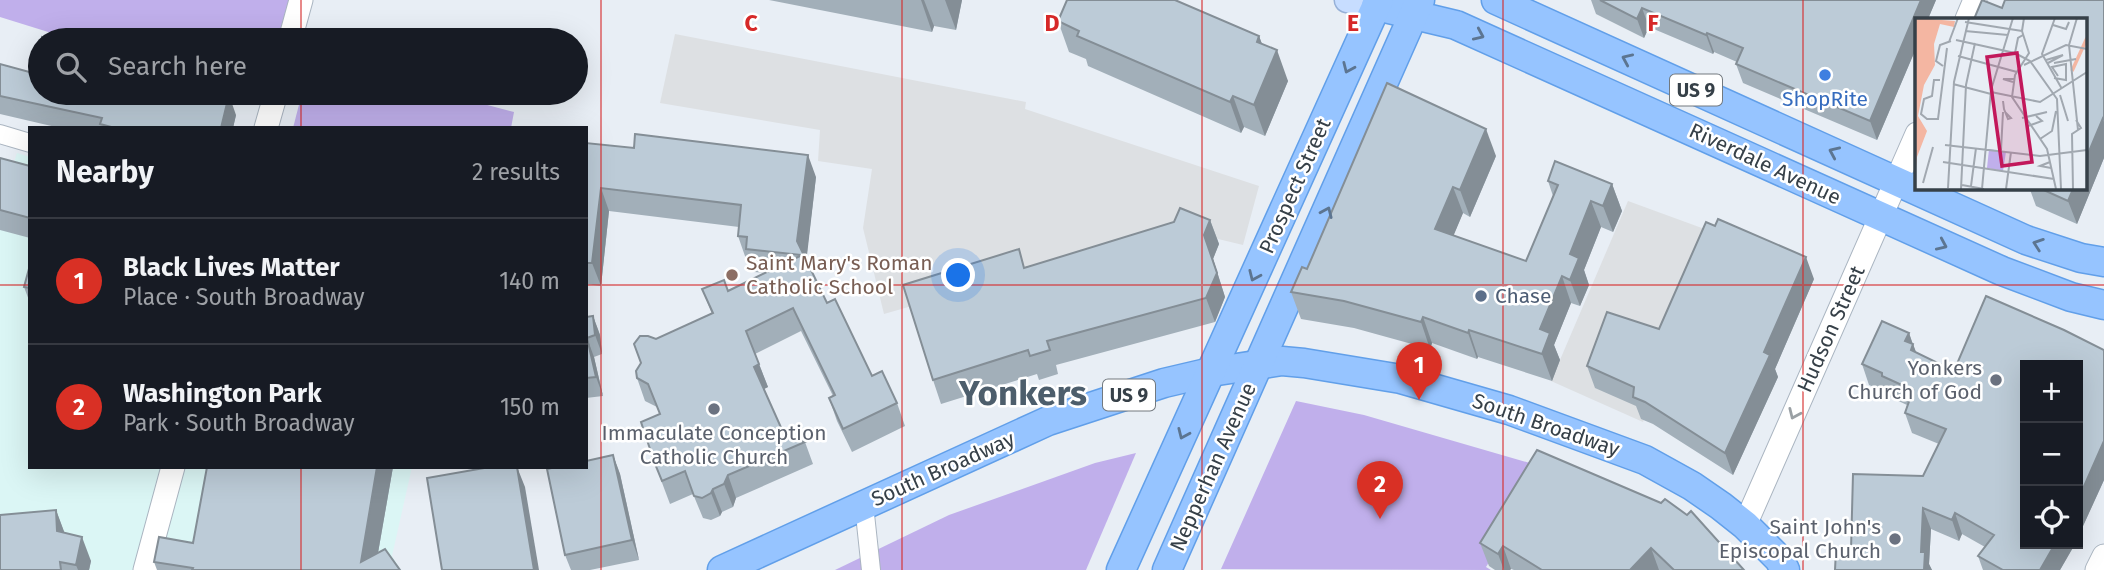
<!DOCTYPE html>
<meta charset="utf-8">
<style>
:root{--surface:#171b24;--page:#242831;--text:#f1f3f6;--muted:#9ea1a6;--line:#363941;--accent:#d93025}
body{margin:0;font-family:"Fira Sans",sans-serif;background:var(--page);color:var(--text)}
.controls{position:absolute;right:21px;bottom:21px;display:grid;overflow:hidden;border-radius:0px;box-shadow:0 7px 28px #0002}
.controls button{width:63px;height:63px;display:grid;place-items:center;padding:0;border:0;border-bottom:2px solid var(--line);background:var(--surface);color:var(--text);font:35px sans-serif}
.you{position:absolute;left:959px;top:276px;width:24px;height:24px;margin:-18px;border:5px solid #fff;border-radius:50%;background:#1a73e8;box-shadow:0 0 0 10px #1a73e833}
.badge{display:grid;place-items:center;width:46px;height:46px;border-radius:50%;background:var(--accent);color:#fff;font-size:23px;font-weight:700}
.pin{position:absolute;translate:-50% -58px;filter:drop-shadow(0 2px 4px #0008)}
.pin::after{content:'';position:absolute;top:37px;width:24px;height:21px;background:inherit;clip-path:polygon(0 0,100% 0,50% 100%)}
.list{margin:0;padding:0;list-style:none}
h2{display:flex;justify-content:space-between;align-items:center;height:91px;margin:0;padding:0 28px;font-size:30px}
h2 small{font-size:23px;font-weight:400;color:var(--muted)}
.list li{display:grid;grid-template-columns:46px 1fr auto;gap:21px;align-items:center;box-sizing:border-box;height:126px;padding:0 28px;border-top:2px solid var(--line)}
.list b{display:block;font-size:26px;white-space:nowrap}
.list p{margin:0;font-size:23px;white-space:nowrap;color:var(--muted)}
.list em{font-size:23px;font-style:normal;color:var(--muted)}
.icon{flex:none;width:38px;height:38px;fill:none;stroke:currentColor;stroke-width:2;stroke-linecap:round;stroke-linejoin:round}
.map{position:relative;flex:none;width:2104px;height:570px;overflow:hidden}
.search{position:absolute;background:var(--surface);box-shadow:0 7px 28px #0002;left:28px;top:28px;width:560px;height:77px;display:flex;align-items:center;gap:18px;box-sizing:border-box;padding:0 24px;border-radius:38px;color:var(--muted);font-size:26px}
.panel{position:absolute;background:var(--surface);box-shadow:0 7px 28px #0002;left:28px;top:126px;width:560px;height:343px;border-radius:0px}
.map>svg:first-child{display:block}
.medical{fill:#dbf6f5}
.green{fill:#c0afeb}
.parking{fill:#dde0e3}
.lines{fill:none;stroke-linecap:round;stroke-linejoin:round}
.minor-casing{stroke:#aab5c1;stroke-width:20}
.tertiary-casing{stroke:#aab5c1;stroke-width:25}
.secondary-casing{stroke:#96b0d7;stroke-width:27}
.primary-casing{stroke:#619fe9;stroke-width:31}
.minor{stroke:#fff;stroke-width:18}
.tertiary{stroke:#fff;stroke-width:23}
.secondary{stroke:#c7ddff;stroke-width:24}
.primary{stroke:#96c4ff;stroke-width:28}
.wall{fill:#a2afb9}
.shaded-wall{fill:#848e96}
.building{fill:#bccbd7;stroke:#848e96;stroke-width:2}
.oneway{stroke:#5c7591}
.oneway2{stroke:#9aa0a4}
.grid{fill:none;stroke:#d62828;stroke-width:2;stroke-opacity:0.55}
.shop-dot{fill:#3f7fe0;stroke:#fff;stroke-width:2.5}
.education-dot{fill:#8d6e63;stroke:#fff;stroke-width:2.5}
.service-dot{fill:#5c6f8a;stroke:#fff;stroke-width:2.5}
.worship-dot{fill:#6b7280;stroke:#fff;stroke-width:2.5}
.labels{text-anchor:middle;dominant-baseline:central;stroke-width:5;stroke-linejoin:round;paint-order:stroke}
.shield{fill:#fff;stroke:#72797f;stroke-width:2}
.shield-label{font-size:19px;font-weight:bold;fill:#364048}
.shop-label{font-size:21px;fill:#366cbe;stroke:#fff}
.street-label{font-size:21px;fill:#364048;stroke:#fff}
.education-label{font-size:21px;fill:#785e54;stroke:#fff;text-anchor:start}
.service-label{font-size:21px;fill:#4e5e75;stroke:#fff;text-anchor:start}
.worship-label{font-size:21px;fill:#5b616d;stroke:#fff;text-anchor:end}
.town-label{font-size:35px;font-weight:bold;fill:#4d5e6c;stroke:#fff}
.inset-river{fill:none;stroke:#f4b6a2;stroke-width:3.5}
.inset-road{fill:none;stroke:#a1a8b0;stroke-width:2}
.view{fill:#c2185b;fill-opacity:0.15;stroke:#c2185b;stroke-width:3.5}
.inset-edge{fill:none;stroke:#364048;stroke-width:3.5}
.grid-label{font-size:23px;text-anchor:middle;font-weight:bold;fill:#d62828;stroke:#fff;stroke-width:5;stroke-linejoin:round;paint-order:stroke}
</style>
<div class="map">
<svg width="2104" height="570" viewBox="0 0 2104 570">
<rect width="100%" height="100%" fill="#e8eef5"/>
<polygon class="medical" points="17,153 30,157 30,467 412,467 392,556 401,570 0,570 0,209"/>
<g class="green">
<polygon points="0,0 289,0 278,40 74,40 0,17"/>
<polygon points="302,93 442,93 514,112 511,128 293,128"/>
<polygon points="1296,401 1364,415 1540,466 1547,471 1486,567 1491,570 1221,569"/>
<polygon points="1136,453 1086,570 835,570 949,515 1095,463"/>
</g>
<g class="parking">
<polygon points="675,34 1026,102 1025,109 1259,186 1243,245 1189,232 1027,273 884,314 863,228 872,169 818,161 820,130 660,103"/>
<polygon points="1628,201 1721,235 1643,422 1551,381"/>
</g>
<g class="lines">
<g class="minor-casing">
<g id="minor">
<polyline points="0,134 30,143"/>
<polyline points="864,505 871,570"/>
</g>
</g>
<g class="tertiary-casing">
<g id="tertiary">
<polyline points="1967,19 1975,0"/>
<polyline points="290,40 301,0"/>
<polyline points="266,128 276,93"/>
<polyline points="1745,525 1917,134"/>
<polyline points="145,570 173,467"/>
<polyline points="2097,570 2104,556"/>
</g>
</g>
<g class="secondary-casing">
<polyline id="secondary" points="1347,0 1376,6"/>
</g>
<g class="primary-casing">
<g id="primary">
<polyline points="1496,0 2026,240 2081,258 2104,262"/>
<polyline points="1376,6 1456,25 2002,271 2071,297 2104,305"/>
<polyline points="722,570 1048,421 1164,383 1211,372 1282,361 1304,363 1401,379 1509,410 1645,460 1692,486 1721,506 1745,525 1779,559 1785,570"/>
<polyline points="1121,570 1379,0"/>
<polyline points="1167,570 1420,0"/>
</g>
</g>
<use href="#minor" class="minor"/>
<use href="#tertiary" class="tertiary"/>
<use href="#secondary" class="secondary"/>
<use href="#primary" class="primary"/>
</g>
<g class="wall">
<polygon points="769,0 962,0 956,30 934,26 932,32"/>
<polygon points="1591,0 1936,0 1928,19 1917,19 1917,46 1877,140 1743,83 1736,64 1737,62 1714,52 1713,54 1649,27 1644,38 1596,14"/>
<polygon points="2104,0 2104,158 2077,224 2036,206 2029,187 2085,187 2085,19 1974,19 2002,8"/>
<polygon points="1058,21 1259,36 1262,44 1288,81 1265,136 1244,127 1241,133 1088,66 1086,59 1069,52"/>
<polygon points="0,64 40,93 155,93 156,95 236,115 233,128 60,128 0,114"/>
<polygon points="586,143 816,177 806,260 827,303 872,376 897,403 905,426 852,452 837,421 829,398 833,396 801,331 755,354 768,387 764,389 783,432 805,442 813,464 736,498 733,507 722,512 720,516 711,520 703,518 693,494 670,504 655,464 660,414 657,407 645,401 637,378 641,364 634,344 656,339 712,314 702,289 728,291 766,273 754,272 749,259 746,259 738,236 739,227 609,211 601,286 586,284"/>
<polygon points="1496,156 1470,217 1463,213 1453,236 1526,261 1553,196 1548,181 1612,184 1622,211 1613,232 1601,227 1584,270 1589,285 1580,306 1571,303 1554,345 1560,360 1552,381 1478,357 1477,359 1432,343 1430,349 1354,328 1301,319 1291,292 1307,269"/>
<polygon points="0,158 30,166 30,238 0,230"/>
<polygon points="1210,220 1219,244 1213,259 1225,297 1215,322 1056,365 1058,374 1039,380 1037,374 941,404 933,380 1025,267"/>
<polygon points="1814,279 1775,369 1778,377 1733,475 1653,424 1641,419 1636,406 1595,388 1587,366 1659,329"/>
<polygon points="24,287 30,288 30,303"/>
<polygon points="593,316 600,335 602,354 594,357 603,396 586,398 586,317"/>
<polygon points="1909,333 1916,353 1954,371 2104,350 2104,480 2078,537 2078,365 2025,544 2075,544 2060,570 1983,570 1978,556 1985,547 1962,534 1959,541 1931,529 1929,564 1932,570 1835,570 1851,550 1923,476 1939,444 1912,433 1905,413 1907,405 1890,397 1888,393 1869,385 1862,364"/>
<polygon points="613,455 620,474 639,560 590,570 571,570 565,555"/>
<polygon points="393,467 378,553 400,570 157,570 154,562 193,543"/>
<polygon points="56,510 64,532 91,561 89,570 0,570"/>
<polygon points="1687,515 1744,570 1514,570 1511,569 1510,570 1495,570 1489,566 1480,543"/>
</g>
<g class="shaded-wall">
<polygon points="921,0 924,0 934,26 932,32"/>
<polygon points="945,0 962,0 956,30"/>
<polygon points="1921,0 1936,0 1928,19 1917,19 1917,46 1877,140 1870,121"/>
<polygon points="1642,8 1649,27 1644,38 1637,19"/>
<polygon points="1707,33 1714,52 1713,54 1706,35"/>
<polygon points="1259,36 1270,66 1277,50 1288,81 1265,136 1254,105 1257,42"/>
<polygon points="229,95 236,115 233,128 221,128"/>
<polygon points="1233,96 1244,127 1241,133 1230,102"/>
<polygon points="2103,118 2104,122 2104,158 2077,224 2068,201 2074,187 2085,187 2085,161"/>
<polygon points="1486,129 1496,156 1470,217 1460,190"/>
<polygon points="808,155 816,177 806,264 797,241"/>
<polygon points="1612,184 1622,211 1613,232 1603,206"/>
<polygon points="1453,187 1463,213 1445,256 1435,229"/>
<polygon points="601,188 609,211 601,286 592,263"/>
<polygon points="1591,201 1601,227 1584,270 1589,285 1580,306 1570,280 1570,254"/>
<polygon points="1210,220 1219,244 1213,259 1225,297 1215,322 1206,298 1204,235"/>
<polygon points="1806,257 1814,279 1775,369 1778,377 1733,475 1725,453 1764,352"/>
<polygon points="1562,276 1571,303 1554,345 1560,360 1552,381 1542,354 1540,329"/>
<polygon points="593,316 600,335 602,354 595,335"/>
<polygon points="1423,317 1432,343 1430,349 1421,322"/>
<polygon points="1469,330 1478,357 1477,359 1468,333"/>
<polygon points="1909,333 1913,345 1913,344 1921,365 1905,341"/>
<polygon points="587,338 594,357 603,396 596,377"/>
<polygon points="759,364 768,387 762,390 754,367"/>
<polygon points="2104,441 2104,480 2078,537 2078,500"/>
<polygon points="613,455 620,474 639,560 632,540"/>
<polygon points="377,467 393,467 375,570 361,562"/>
<polygon points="517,467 525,487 539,570 534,570"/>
<polygon points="728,475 736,498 733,507 724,484"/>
<polygon points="713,489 722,512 720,516 711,493"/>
<polygon points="1923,508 1931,529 1929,564 1932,570 1924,570 1921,552"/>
<polygon points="56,510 65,534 57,531"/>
<polygon points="1955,513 1962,534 1959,541 1952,520"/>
<polygon points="82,537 91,561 89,570 78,570 76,565"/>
<polygon points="2055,544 2075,544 2060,570 2040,570"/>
<polygon points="1503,546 1511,569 1510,570 1504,570 1498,554"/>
<polygon points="1651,548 1659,570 1630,570"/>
</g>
<g class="building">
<polygon points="1067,0 1175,0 1259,36 1257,42 1277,50 1254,105 1233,96 1230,102 1077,36 1079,31 1058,21"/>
<polygon points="1600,0 1921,0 1870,121 1736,64 1743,48 1707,33 1706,35 1642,8 1637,19"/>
<polygon points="1982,0 2002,8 2005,0 2104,0 2104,119 2103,118 2085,161 2085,19 1974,19"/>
<polygon points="42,37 54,40 42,40"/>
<polygon points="40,45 40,93 150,93 150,94 186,103 189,93 221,93 229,95 221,128 115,128 100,124 102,118 0,96 0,64 33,73"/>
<polygon points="1387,83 1486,129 1460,190 1453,187 1435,229 1526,261 1558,185 1548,181 1555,161 1612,184 1603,206 1591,201 1570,254 1579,258 1570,280 1562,276 1540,329 1550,333 1542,354 1469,330 1468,333 1423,317 1421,322 1344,301 1291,292 1302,267 1307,269"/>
<polygon points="635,134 808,155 797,241 827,303 835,299 872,376 882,371 897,403 843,429 829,398 835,395 793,308 746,331 759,364 754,367 783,432 805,442 728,475 724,484 713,489 711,493 702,498 694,496 685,471 662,481 655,464 641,422 660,414 648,384 637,378 636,371 641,363 634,344 640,336 648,336 656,339 713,313 702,289 724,280 728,291 802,255 746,249 747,237 738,236 741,205 601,188 592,263 586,263 586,143 634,148"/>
<polygon points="0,158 30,166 30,218 0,210"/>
<polygon points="2037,187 2074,187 2068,201"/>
<polygon points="1180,208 1210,220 1204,235 1217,273 1206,298 1047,341 1050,350 1030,356 1028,350 933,380 903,285 1019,249 1024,268 1174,222"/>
<polygon points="1718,219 1806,257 1764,352 1770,355 1725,453 1645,402 1633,397 1634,387 1587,366 1607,312 1659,329 1706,222 1715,226"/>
<polygon points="30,265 30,288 24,287"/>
<polygon points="1986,296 2064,330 2104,350 2104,441 2078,500 2078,365 2025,365 2025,544 2055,544 2040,570 2003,570 1978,556 1994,535 1955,513 1952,520 1923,508 1921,552 1925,552 1924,570 1835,570 1836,550 1851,550 1853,474 1923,476 1946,429 1905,413 1913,390 1882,376 1882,373 1862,364 1882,321 1909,333 1905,341 1913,344 1911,350 1954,371"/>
<polygon points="593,316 595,335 587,338 596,377 586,378 586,317"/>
<polygon points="1537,450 1661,503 1665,499 1687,515 1691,511 1744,570 1674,570 1651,548 1630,570 1542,570 1503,546 1498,554 1480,543"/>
<polygon points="613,455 632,540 565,555 547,469 556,467 586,467 586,461"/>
<polygon points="207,467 377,467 361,562 385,549 400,570 192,570 193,568 154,562 159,537 193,543"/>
<polygon points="490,467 517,467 534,570 442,570 427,478"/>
<polygon points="56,510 57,531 82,537 76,565 60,562 61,570 0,570 0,515"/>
</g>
<defs><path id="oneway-chevron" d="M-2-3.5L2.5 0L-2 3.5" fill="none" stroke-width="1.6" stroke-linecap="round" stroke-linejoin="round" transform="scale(1.75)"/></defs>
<g class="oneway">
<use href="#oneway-chevron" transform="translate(1479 35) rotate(24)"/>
<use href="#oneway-chevron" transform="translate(1627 59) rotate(-156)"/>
<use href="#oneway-chevron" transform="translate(1348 68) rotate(114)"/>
<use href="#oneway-chevron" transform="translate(1834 152) rotate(-156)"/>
<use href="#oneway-chevron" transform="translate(1327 212) rotate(-66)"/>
<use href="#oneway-chevron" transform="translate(2038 244) rotate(-161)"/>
<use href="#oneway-chevron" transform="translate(1942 245) rotate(24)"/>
<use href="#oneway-chevron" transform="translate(1254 276) rotate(114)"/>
<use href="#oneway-chevron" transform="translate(1183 434) rotate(114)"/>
</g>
<use class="oneway2" href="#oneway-chevron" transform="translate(1794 414) rotate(114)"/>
<path class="grid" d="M301,0V40M601,0V570M902,0V570M1202,0V570M1503,0V570M1803,0V570M301,93V128M0,285H30M586,285H2104M301,467V570"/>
<circle class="shop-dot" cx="1825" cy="75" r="7"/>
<circle class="education-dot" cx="732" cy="275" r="7"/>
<circle class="service-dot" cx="1481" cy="296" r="7"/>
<g class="worship-dot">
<circle cx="1996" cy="380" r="7"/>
<circle cx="714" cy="409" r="7"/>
<circle cx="1895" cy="539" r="7"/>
</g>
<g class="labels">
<g class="shield">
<rect x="1670" y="74.5" width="52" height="31" rx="5"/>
<rect x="1103" y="379.5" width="52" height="31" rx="5"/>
</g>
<g class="shield-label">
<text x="1696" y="90">US 9</text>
<text x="1129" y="395">US 9</text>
</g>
<g class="shop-label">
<text x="1825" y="99">ShopRite</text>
</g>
<g class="street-label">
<text transform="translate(1765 164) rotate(25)">Riverdale Avenue</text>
<text transform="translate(1295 186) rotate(-66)">Prospect Street</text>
<text transform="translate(1831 329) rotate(-66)">Hudson Street</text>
<text transform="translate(1546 425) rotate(19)">South Broadway</text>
<text transform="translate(1213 467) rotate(-66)">Nepperhan Avenue</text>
<text transform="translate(943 469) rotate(-24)">South Broadway</text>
</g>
<g class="education-label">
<text x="746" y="263">Saint Mary's Roman<tspan x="746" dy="24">Catholic School</tspan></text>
</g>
<g class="service-label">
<text x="1495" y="296">Chase</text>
</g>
<g class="worship-label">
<text x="1982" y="368">Yonkers<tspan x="1982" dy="24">Church of God</tspan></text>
<text x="714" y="433" text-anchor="middle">Immaculate Conception<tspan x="714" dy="24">Catholic Church</tspan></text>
<text x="1881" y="527">Saint John's<tspan x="1881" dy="24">Episcopal Church</tspan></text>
</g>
<g class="town-label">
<text x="1023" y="393">Yonkers</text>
</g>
</g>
<g transform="translate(1915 18)">
<rect width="172" height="172" fill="#e8eef5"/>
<path d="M74,131L91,134L88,153L72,150Z" fill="#c0afeb"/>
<path d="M0,0L40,3L39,9L25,6L19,26L20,47L9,67L3,98L12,113L2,139L0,161Z" fill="#f4b6a2"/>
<path class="inset-river" d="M157,53L172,20"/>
<path class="inset-road" d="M109,0L107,13L114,35L100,57L97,79L132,131L141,171M140,0L127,36L147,71M162,0L154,27L163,112M50,4L107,13M138,7L151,11L154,4M50,13L93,17M41,22L100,35L115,43L142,81L146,171M34,24L43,0M100,35L103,20L108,17M43,38L102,54M131,42L148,37L133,45M139,45L161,41M109,47L151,27L172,31M28,48L21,43L25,27L36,23M139,60L151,62V46L137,49L143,58M25,62H19L17,78L9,81L6,96L12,101H23L32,30M98,64L88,61H99M38,66L76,76M76,74L125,84L172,54M145,77L153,103M88,83L89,91L93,101L96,100L90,94M107,100L132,94M113,108L127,103L121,98M125,121L137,113L141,93M30,127L125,138L172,132M86,132L88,94M28,144L139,161M135,144L125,148L136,150M8,165L18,129M47,167L69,171M56,168L61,130M33,170L39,64L54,0M46,171L51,67L60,25M67,171L76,72L98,0M91,171L96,134M158,171L157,116L166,110L161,102"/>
<path class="view" d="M102,35L117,144L87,148L72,39Z"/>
<rect width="172" height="172" class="inset-edge"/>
</g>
<g class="grid-label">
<text x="751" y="31">C</text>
<text x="1052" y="31">D</text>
<text x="1353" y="31">E</text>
<text x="1653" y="31">F</text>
</g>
</svg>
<div class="controls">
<button>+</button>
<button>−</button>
<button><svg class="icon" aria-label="locate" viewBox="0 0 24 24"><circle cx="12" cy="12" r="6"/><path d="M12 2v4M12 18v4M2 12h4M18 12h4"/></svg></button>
</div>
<div class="you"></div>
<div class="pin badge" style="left:1419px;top:400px">1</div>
<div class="pin badge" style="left:1380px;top:519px">2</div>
<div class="search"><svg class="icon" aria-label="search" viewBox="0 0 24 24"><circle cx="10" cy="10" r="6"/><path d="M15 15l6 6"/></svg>Search here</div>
<section class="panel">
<h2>Nearby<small>2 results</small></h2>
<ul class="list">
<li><span class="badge">1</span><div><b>Black Lives Matter</b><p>Place · South Broadway</p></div><em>140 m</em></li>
<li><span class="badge">2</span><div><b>Washington Park</b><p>Park · South Broadway</p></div><em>150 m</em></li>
</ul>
</section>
</div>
